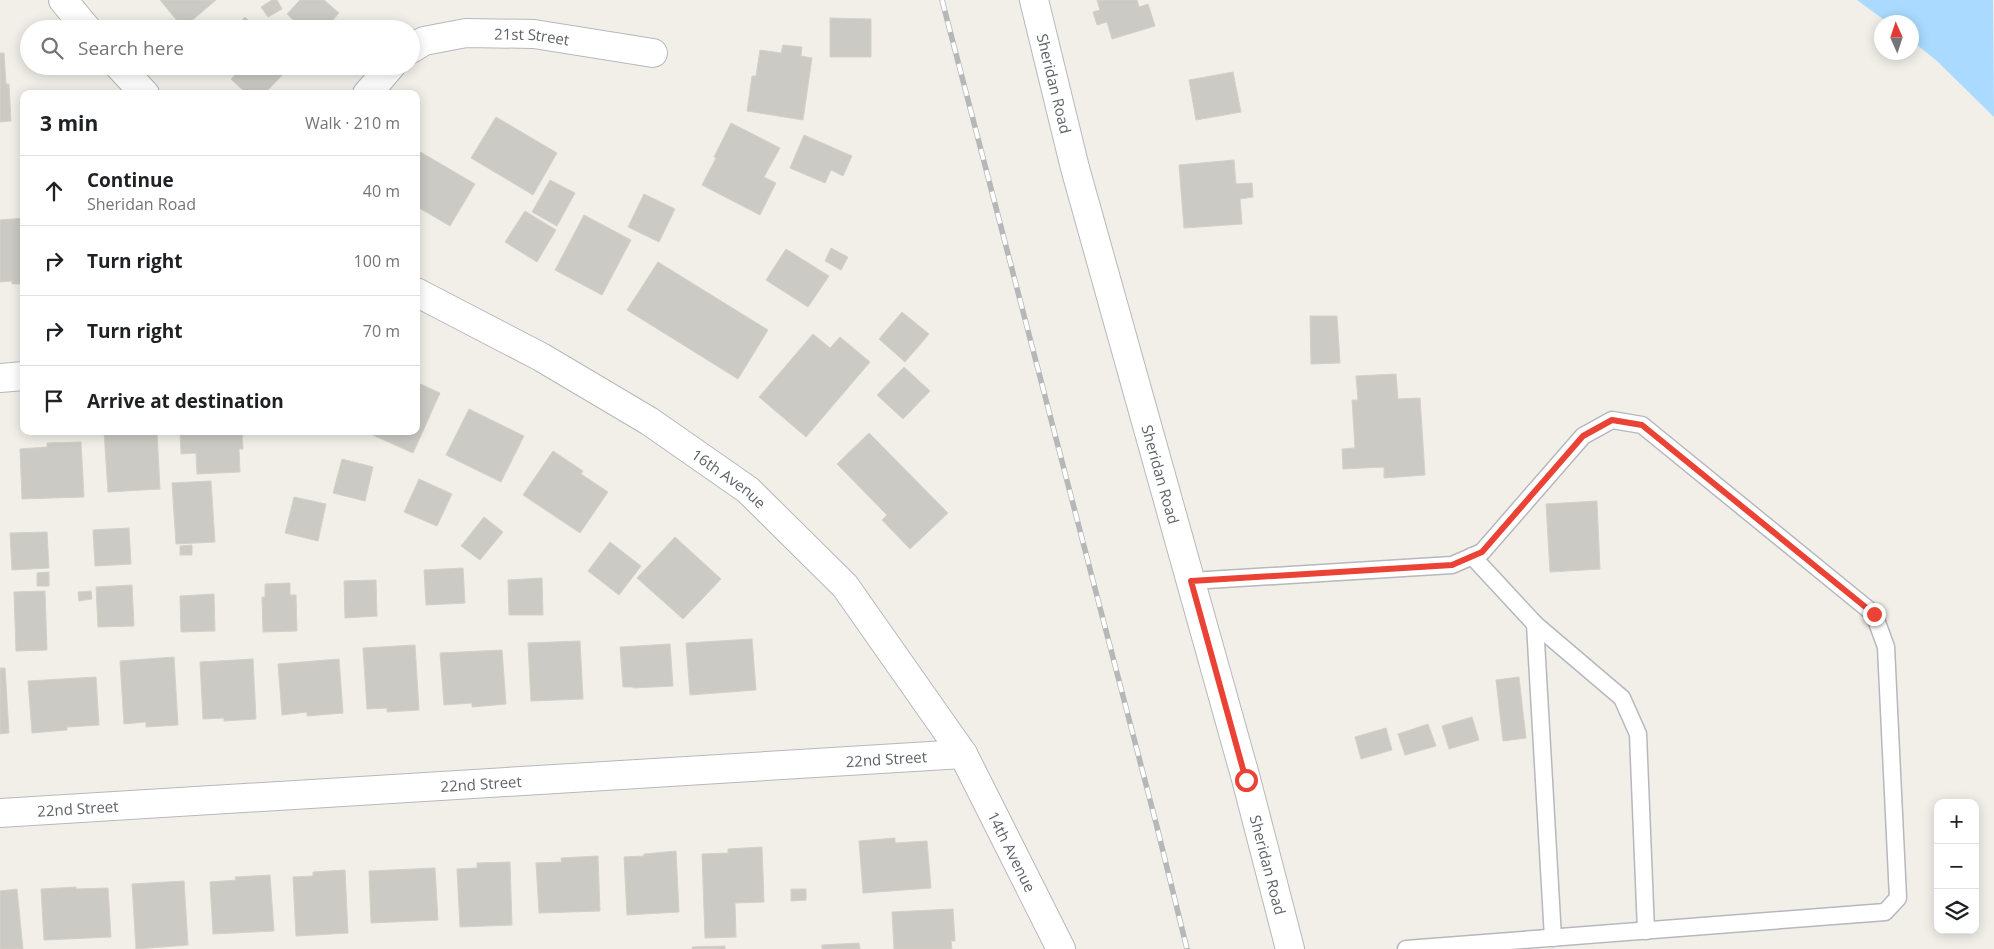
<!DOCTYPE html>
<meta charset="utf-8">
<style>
:root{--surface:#fff;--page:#f2f2f2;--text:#202124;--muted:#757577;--line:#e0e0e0}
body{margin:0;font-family:"Open Sans",sans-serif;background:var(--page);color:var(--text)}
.controls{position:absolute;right:15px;bottom:15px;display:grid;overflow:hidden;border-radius:10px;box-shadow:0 2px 12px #0003}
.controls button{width:45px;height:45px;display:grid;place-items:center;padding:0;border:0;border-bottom:1px solid var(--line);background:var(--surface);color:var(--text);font:25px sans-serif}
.compass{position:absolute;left:1874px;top:15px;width:45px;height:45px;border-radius:50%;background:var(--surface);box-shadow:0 2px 12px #0003;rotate:357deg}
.stop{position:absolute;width:15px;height:15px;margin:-11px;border:4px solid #ea4335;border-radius:50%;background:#fff}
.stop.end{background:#ea4335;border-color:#fff;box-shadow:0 1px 5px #0008}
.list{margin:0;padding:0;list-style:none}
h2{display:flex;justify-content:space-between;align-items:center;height:65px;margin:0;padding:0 20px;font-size:21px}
h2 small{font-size:16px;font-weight:400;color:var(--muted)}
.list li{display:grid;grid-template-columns:32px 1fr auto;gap:15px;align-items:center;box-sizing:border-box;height:70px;padding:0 20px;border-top:1px solid var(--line)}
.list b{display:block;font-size:19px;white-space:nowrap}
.list p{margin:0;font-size:16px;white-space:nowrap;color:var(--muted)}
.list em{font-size:16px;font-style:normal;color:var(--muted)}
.icon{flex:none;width:28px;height:28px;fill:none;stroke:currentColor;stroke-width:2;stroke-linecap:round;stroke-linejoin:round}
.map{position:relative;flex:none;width:1994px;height:949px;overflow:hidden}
.search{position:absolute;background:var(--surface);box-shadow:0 2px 12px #0003;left:20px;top:20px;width:400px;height:55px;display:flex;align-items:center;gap:12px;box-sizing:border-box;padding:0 18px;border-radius:28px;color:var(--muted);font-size:19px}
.panel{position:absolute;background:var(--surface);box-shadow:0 2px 12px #0003;left:20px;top:90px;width:400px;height:345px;border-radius:10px}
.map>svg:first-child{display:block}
.water{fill:#aadaff}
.building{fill:#cccac5;stroke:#d6d1c6}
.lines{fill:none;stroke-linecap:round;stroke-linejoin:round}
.service-casing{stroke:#b5b8bc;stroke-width:19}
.minor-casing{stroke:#b5b8bc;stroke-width:30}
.tertiary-casing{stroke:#b5b8bc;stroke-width:30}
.service{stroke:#fff;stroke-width:16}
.minor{stroke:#fff;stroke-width:28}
.tertiary{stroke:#fff;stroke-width:28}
.rail-casing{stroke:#b6b7b8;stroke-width:5.5}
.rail{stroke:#fff;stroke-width:4;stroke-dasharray:11;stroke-linecap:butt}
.route{stroke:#ea4335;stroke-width:6}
.labels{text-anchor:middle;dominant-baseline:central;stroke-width:5;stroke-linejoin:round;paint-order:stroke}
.street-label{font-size:15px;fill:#5f6368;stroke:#fff}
</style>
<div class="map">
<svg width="1994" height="949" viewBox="0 0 1994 949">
<rect width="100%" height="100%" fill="#f1efe8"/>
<polygon class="water" points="1857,0 1993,0 1994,117 1937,61 1912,41 1912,22 1887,22"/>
<g class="building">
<polygon points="160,0 216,0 183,28"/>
<polygon points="272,0 277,0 282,9 268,17 261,7"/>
<polygon points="300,0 324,0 339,13 325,29 303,29 287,14"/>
<polygon points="1097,0 1137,0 1139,7 1148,4 1155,26 1112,39 1107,22 1097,25 1093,12 1100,10"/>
<polygon points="245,17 257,29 233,29"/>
<polygon points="830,18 871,19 871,57 830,57"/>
<polygon points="783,45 802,47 801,56 812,58 803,120 747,111 752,76 756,76 760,50 781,53"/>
<polygon points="0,53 4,53 6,84 9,84 11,121 0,122"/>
<polygon points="226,66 291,66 264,94 247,94 231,79 235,75"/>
<polygon points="1233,72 1241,112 1196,120 1189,80"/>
<polygon points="496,117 557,153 533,195 471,158"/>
<polygon points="731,123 780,148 764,177 776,183 760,215 702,185 716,158 714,157"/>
<polygon points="804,135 852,156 843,176 831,170 825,183 790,168"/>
<polygon points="417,150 475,184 450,226 416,206"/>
<polygon points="1234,160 1236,184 1252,183 1253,197 1240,199 1242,224 1184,228 1179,165"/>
<polygon points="550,180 575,193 557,226 532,212"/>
<polygon points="644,194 675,209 659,242 628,227"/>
<polygon points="525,211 556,230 537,262 505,242"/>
<polygon points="584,215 631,240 602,295 555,270"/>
<polygon points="24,218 24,284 12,284 12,281 0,282 0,220"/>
<polygon points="831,248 848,257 841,270 825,261"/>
<polygon points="786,249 829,276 808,307 766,280"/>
<polygon points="658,262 768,330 738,379 627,310"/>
<polygon points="902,312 929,334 905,362 879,339"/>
<polygon points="1310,316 1337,316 1340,363 1311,364"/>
<polygon points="813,334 830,348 840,337 870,362 806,437 759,397"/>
<polygon points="904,367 930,391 903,419 877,395"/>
<polygon points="1396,374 1398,399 1420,398 1425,475 1384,478 1384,467 1343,469 1342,449 1355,448 1352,400 1358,400 1356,376"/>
<polygon points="416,382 440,393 413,453 366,432 416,431"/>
<polygon points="469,409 524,436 501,482 446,455"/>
<polygon points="104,431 157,431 160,489 108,492"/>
<polygon points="180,431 242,431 243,449 239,449 240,472 197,474 196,453 181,454"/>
<polygon points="869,433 948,513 910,549 882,520 887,515 837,464"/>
<polygon points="81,442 84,497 22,499 20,449 47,447 47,443"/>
<polygon points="553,451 583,471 581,474 608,492 580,533 523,495"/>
<polygon points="342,459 373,467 365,501 333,493"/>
<polygon points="419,479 452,494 437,526 404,512"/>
<polygon points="211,481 215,542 176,544 172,483"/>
<polygon points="294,497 326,504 318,541 285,533"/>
<polygon points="1597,501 1600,569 1550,572 1546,504"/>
<polygon points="484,517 503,532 480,560 461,546"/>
<polygon points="129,528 131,564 95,566 93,530"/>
<polygon points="47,532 49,568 12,570 10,533"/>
<polygon points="675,537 721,579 683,619 637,578"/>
<polygon points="610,542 641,566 619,595 588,571"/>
<polygon points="192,545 192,555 180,555 180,546"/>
<polygon points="463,568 465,603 426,605 424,570"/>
<polygon points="49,572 49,586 37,586 37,573"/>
<polygon points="542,578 543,615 509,615 508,580"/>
<polygon points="376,580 377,616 345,618 344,581"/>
<polygon points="290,583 290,595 296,595 297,631 263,632 262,597 265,597 265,584"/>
<polygon points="132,585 134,626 98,627 96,587"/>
<polygon points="45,591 47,650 16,651 14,592"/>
<polygon points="91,591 92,599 79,601 78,592"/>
<polygon points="214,594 215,631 181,632 180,596"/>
<polygon points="752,639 756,690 690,695 686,643"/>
<polygon points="580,641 583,699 531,701 528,643"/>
<polygon points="670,644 673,686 633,688 633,687 623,687 620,647"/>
<polygon points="415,645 419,710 387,712 387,708 367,709 363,648"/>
<polygon points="502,650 506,704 472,707 472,703 444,705 440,653"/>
<polygon points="174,657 178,725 146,727 146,722 124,724 120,661"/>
<polygon points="253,659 256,719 224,721 224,718 203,719 200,662"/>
<polygon points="339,659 343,713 307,716 307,712 282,715 278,664"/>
<polygon points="0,668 5,668 9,733 0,734"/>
<polygon points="96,677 99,725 67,727 67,730 32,733 28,681"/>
<polygon points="1519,677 1526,738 1503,741 1496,680"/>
<polygon points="1472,717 1479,740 1449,749 1442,726"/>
<polygon points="1428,724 1436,746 1405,755 1398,734"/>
<polygon points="1386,728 1392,750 1361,759 1355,737"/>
<polygon points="895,838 895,843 927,841 931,888 863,893 859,841"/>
<polygon points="762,847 764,902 735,903 736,937 705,938 702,854 728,853 728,849"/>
<polygon points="676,851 679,912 627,915 624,857 644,856 644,854"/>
<polygon points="598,856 600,911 539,913 536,863 562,862 561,858"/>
<polygon points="510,862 512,925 460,927 457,869 477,868 477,863"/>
<polygon points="435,868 438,920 371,923 369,871"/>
<polygon points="345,870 348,933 296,936 293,877 313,876 313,872"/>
<polygon points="270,875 274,931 213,934 210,882 236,880 235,877"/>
<polygon points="184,881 188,945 136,949 132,884"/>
<polygon points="76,887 76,889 108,888 111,937 44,940 41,889"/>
<polygon points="17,889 23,949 0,949 0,891"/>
<polygon points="791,889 806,889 806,900 791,901"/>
<polygon points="953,909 955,941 951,941 952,949 894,949 892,912"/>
<polygon points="859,943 860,949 822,949 822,945"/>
<polygon points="725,946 725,949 692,949 692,947"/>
</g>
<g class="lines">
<g class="service-casing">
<g id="service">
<polyline points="1472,556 1535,624 1553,938"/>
<polyline points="1191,581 1452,565 1482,552 1583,436 1612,420 1642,425 1874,614 1886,647 1898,898 1885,912 1406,949"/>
<polyline points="1535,624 1622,698 1638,734 1646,931"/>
</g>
</g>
<g class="minor-casing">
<g id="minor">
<polyline points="63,0 87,29"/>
<path id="s1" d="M411,49L424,41L466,33L534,34L653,53"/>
<polyline points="119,66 145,94"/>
<polyline points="367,94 391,66"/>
<path id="s2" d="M416,292L541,357L649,421L748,490L845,586L963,754L1061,949"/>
<polyline points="0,378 24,376"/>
<path id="s3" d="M0,813L963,754"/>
</g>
</g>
<g class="tertiary-casing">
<g id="tertiary">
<path id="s4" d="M1034,0L1075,168L1246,779L1290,949"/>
</g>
</g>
<use href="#service" class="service"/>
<use href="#minor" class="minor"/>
<use href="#tertiary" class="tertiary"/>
<g class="rail-casing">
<polyline id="rail" points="942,0 1156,823 1187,949"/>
</g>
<use href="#rail" class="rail"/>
</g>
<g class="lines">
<polyline class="route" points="1246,780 1191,581 1452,565 1482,552 1583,436 1612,420 1642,425 1874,614"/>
</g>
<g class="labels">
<g class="street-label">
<text stroke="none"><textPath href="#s1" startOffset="124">21st Street</textPath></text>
<text stroke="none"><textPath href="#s4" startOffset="86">Sheridan Road</textPath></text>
<text stroke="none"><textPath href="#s4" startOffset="491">Sheridan Road</textPath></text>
<text stroke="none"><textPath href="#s2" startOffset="365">16th Avenue</textPath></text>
<text stroke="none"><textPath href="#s3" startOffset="888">22nd Street</textPath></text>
<text stroke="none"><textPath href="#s3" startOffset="482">22nd Street</textPath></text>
<text stroke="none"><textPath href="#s3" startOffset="78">22nd Street</textPath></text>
<text stroke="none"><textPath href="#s2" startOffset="838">14th Avenue</textPath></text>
<text stroke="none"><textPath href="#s4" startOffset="896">Sheridan Road</textPath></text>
</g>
</g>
</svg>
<div class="controls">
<button>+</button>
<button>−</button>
<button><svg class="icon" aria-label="layers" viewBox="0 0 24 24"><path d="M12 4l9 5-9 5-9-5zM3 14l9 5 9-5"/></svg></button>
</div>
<svg class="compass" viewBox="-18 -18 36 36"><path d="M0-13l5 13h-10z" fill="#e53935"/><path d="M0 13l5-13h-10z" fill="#757577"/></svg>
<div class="stop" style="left:1246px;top:780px"></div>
<div class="stop end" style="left:1874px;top:614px"></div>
<div class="search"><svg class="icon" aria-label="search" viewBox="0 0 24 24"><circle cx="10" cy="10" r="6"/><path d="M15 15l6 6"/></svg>Search here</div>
<section class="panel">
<h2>3 min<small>Walk · 210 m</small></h2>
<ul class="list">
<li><svg class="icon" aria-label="ahead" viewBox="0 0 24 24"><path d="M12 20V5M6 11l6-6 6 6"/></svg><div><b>Continue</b><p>Sheridan Road</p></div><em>40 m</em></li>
<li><svg class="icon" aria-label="right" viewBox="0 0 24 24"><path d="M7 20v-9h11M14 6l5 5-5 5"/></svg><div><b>Turn right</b></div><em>100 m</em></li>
<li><svg class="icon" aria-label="right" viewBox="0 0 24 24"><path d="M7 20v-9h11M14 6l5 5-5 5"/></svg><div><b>Turn right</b></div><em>70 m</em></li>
<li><svg class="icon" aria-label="arrive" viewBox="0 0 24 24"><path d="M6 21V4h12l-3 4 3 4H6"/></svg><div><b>Arrive at destination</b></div></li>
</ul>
</section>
</div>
